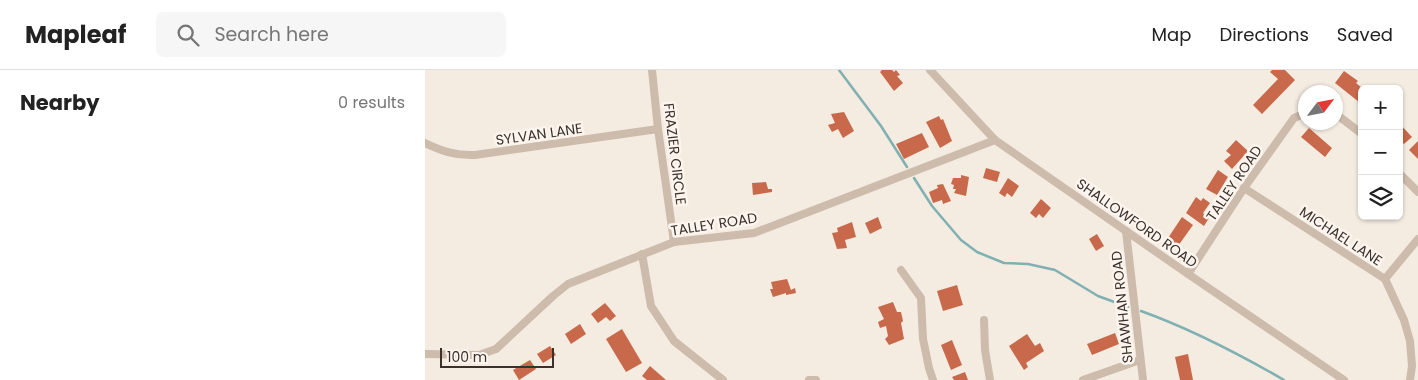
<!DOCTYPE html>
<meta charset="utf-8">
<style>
:root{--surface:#fff;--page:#f6f6f6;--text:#222;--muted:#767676;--line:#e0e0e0}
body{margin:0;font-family:Poppins,sans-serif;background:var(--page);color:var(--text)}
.controls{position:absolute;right:15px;top:15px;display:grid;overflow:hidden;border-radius:8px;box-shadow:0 1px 4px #0004}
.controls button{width:45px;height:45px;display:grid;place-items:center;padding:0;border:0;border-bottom:1px solid var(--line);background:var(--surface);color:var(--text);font:25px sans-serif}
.compass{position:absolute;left:873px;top:15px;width:45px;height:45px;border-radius:50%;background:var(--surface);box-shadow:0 1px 4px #0004;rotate:58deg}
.scale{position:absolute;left:15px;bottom:12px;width:114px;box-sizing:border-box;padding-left:5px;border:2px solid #3b302b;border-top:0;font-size:14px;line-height:18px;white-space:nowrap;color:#3b302b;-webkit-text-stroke:4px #fbf5ee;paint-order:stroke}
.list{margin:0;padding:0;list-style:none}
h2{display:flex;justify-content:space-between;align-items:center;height:65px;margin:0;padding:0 20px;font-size:21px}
h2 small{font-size:16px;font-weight:400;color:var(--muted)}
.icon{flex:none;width:28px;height:28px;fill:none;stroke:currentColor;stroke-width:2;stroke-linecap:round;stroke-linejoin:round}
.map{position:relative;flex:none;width:993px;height:310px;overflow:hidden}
header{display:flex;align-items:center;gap:30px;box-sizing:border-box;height:70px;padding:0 25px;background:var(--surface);border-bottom:1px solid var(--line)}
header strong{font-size:24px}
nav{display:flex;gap:28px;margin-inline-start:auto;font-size:18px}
.search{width:350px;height:45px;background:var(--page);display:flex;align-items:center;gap:12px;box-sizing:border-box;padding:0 18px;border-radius:8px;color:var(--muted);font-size:19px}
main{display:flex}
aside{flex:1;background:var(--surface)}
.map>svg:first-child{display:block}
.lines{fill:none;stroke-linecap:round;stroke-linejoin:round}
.stream{stroke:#7fb0b2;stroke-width:2.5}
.building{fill:#c8694b}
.minor{stroke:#cdbbac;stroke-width:8}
.labels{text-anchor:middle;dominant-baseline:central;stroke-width:5;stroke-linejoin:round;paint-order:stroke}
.street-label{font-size:14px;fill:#3b302b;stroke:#fbf5ee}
</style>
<header>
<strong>Mapleaf</strong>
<div class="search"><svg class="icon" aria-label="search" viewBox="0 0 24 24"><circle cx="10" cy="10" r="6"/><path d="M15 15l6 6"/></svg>Search here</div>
<nav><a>Map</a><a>Directions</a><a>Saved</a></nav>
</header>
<main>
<aside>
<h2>Nearby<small>0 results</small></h2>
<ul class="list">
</ul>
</aside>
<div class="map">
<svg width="993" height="310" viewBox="0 0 993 310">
<rect width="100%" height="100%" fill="#f4ebe1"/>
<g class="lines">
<g class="stream">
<polyline points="414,0 456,56 482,97"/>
<polyline points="489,108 507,136 536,170 552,182 579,193 603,194 630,200 673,226 703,237"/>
<path d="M716,241C766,259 814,284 859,310"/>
</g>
</g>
<g class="building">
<polygon points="457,0 467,0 469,2 471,0 475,5 472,6 478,13 469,21 455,2"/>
<polygon points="847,0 860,0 870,10 837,44 828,35 853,9 845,2"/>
<polygon points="919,1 933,11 931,13 937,18 937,28 934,32 910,13"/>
<polygon points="419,42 429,61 418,68 413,59 407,62 403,55 410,53 406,44"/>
<polygon points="514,46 516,50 518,49 527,71 515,78 501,52"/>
<polygon points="974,53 987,67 979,74 974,69"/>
<polygon points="884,58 907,78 900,87 876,67"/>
<polygon points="497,63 504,77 479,89 471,74"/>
<polygon points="811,70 823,81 807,99 799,91 806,85 801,81"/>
<polygon points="993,71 993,89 984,80"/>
<polygon points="561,98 575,102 572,112 558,108"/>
<polygon points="793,100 803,107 792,125 781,119"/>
<polygon points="536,105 544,107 541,126 529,123 531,119 528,119 529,115 526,114 528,108 536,108"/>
<polygon points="583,108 594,116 587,127 582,123 580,127 574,123"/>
<polygon points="341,112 343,119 347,119 347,122 328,125 327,113"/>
<polygon points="518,114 526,131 518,134 517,130 508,133 504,122 513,118 512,115"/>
<polygon points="771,127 776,131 778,128 785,133 778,143 784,148 779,156 761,143"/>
<polygon points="616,129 626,138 618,148 614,144 611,148 605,143"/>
<polygon points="453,147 457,158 445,164 440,153"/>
<polygon points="757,147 768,155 753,176 743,168"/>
<polygon points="427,152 431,167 420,170 422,178 412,179 407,163 413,162 412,158"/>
<polygon points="672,164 679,176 671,181 664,169"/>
<polygon points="362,209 366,220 370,218 371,223 361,225 361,223 348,227 345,219 348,219 346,212"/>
<polygon points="532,215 538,235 518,241 512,221"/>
<polygon points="468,232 472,242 476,242 478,251 476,253 479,269 464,275 460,269 463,266 461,256 455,258 453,252 459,249 453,237"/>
<polygon points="180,233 191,246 185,251 181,247 173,253 166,244"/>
<polygon points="155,254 161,264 146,274 140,264"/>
<polygon points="197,259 217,293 201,302 181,269"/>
<polygon points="690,263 694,274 667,285 662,274"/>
<polygon points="602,264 610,276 615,273 619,281 601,293 603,297 599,300 584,276"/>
<polygon points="527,270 537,295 526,300 516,275"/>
<polygon points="125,276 131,285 118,293 112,284"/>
<polygon points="763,284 768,310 755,310 750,287"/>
<polygon points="105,290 111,299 94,310 88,300"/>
<polygon points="225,296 241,310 222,310 217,306"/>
<polygon points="540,302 543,310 529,310 527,307"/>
</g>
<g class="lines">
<g class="minor">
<polyline points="227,0 233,59 249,172"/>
<polyline points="505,0 570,70 763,204 919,310"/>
<polyline points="911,44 937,64"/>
<path d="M0,73C17,81 31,86 50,85L233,59"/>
<polyline points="974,103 993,122"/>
<polyline points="819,118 960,209 979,250 985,271 987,296 985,310"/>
<polyline points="701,161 718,310"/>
<polyline points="217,184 226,236 249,271 298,310"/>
<polyline points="476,200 496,228 498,269 504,298 508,310"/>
<polyline points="763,204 819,118 869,48 881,43"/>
<polyline points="960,209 993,169"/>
<polyline points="559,250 560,280 565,310"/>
<polyline points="0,284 54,285 71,279 128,226 143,214 249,172 329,163 570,70"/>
<polyline points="384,310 391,310"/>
<polyline points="658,310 715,290"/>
</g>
</g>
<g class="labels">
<g class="street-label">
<text transform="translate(114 64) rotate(-8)">SYLVAN LANE</text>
<text transform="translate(250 84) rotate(83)">FRAZIER CIRCLE</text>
<text transform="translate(809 113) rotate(-56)">TALLEY ROAD</text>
<text transform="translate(712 153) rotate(35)">SHALLOWFORD ROAD</text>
<text transform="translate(289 154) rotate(-9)">TALLEY ROAD</text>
<text transform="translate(916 166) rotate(33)">MICHAEL LANE</text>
<text transform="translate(697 237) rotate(-96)">SHAWHAN ROAD</text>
</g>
</g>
</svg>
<div class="controls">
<button>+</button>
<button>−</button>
<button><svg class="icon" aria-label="layers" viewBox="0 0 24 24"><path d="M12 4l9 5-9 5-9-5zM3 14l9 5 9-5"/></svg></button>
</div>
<svg class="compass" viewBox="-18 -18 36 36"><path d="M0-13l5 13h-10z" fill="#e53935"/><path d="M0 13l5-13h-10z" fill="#767676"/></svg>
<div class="scale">100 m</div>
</div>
</main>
